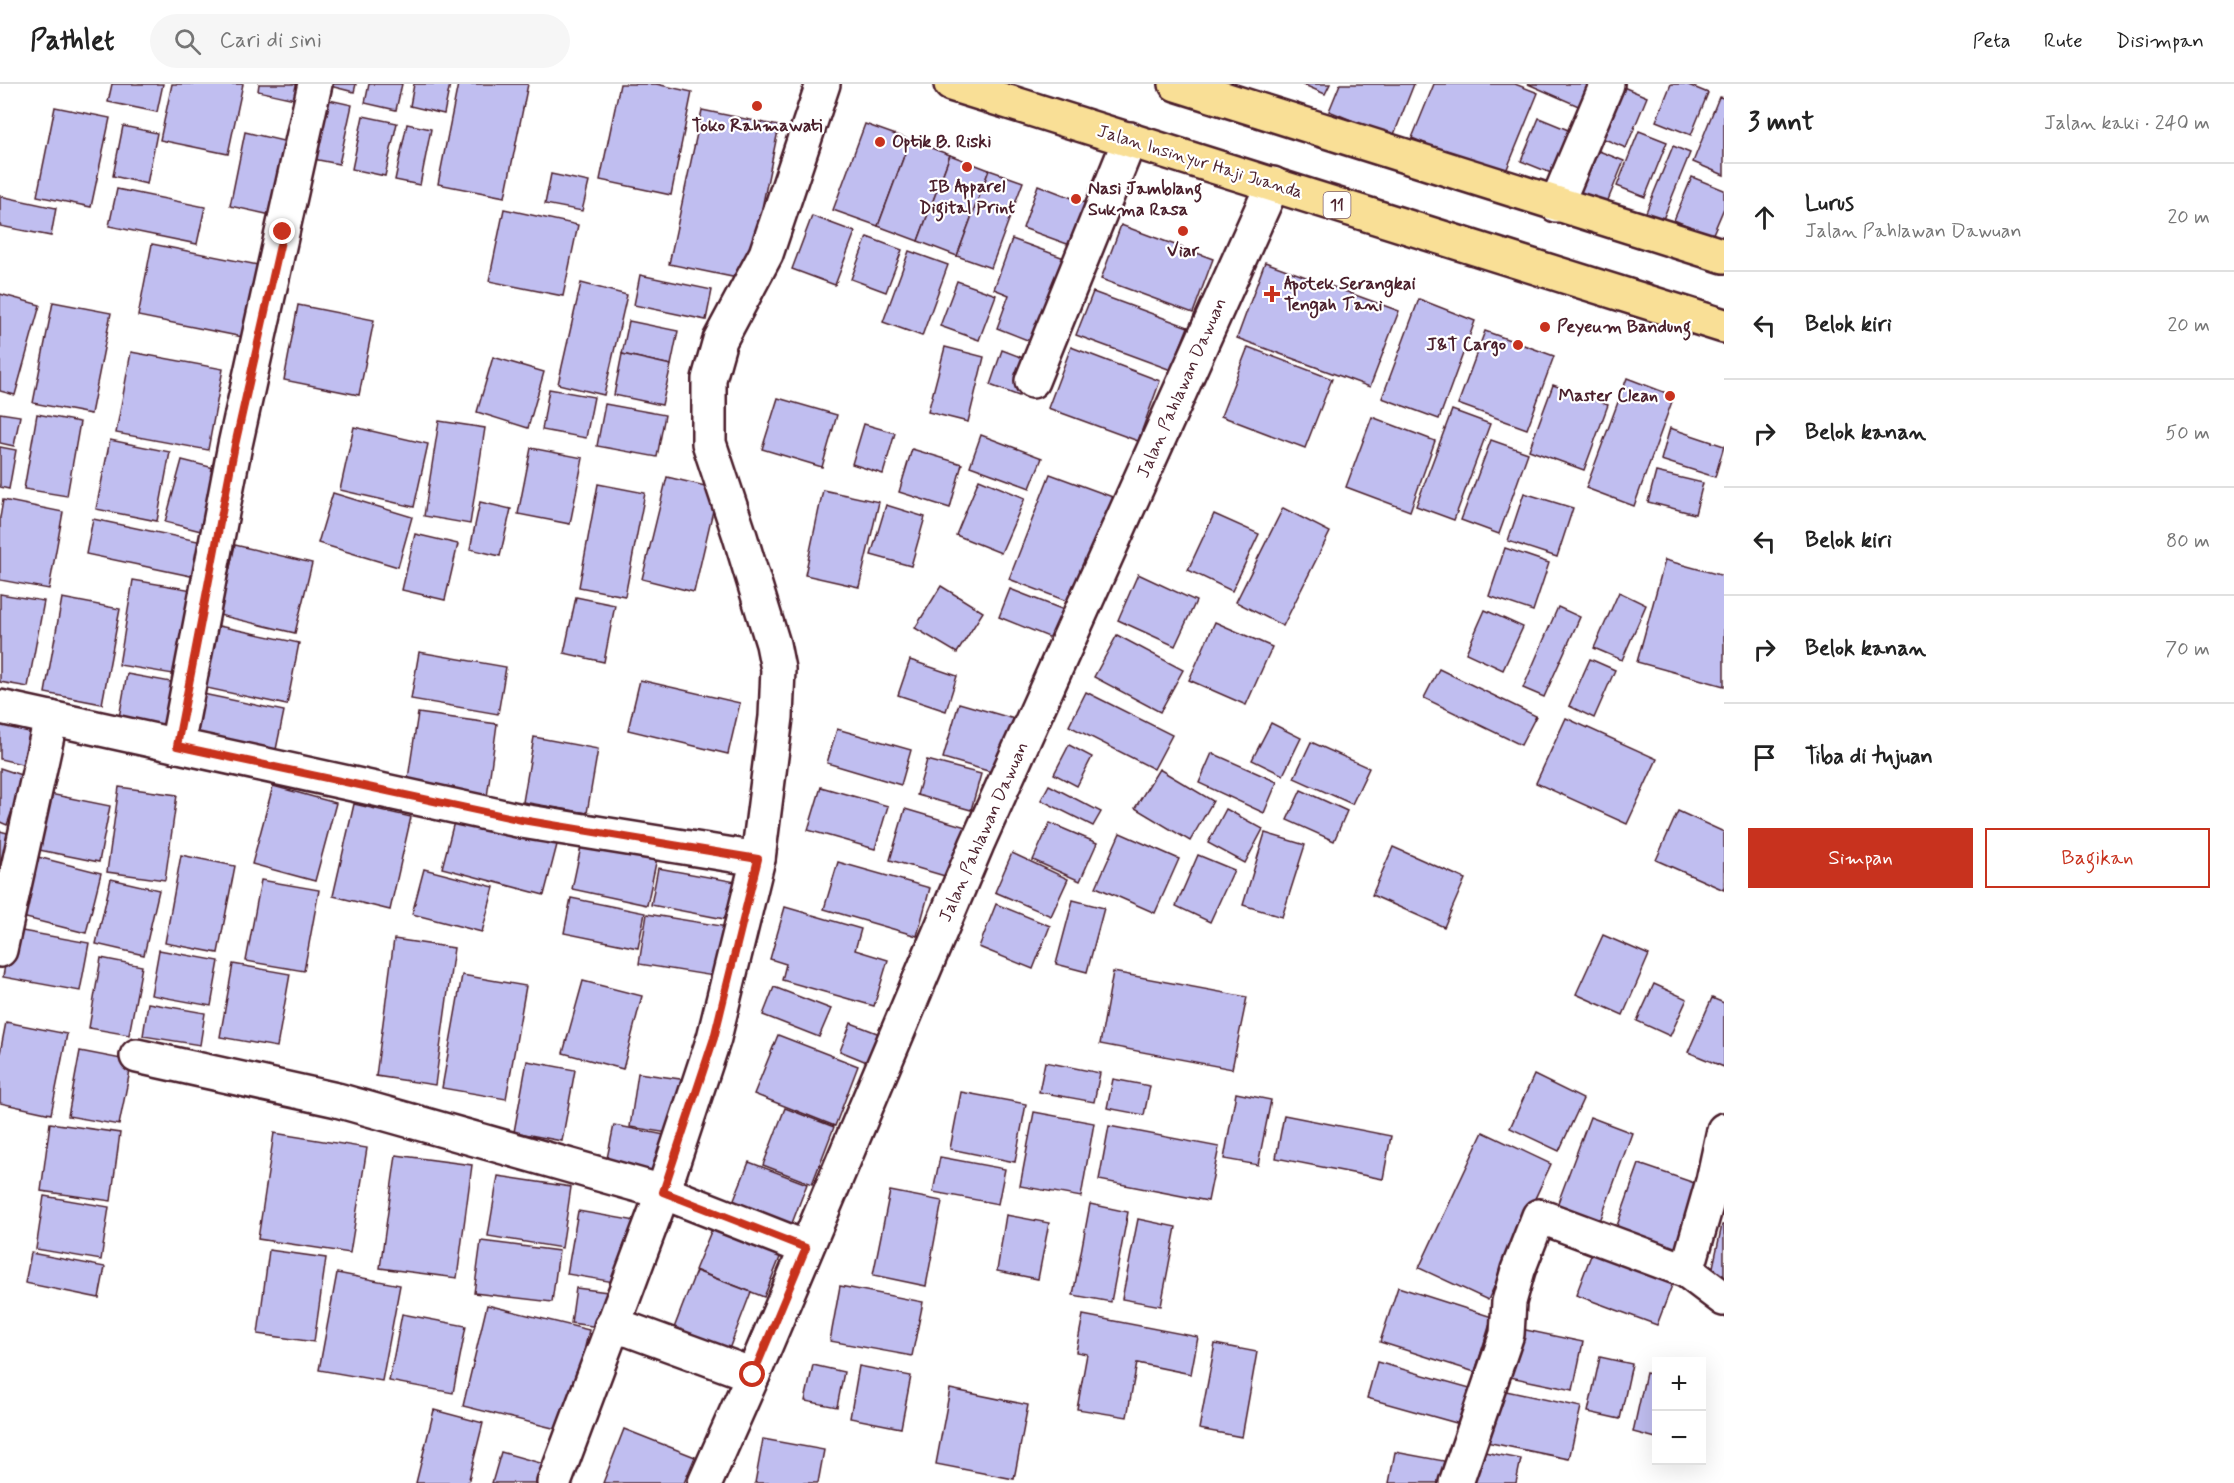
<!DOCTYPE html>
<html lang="id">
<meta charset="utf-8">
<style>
:root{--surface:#fff;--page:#f6f6f6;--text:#222;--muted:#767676;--line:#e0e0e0;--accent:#c8321e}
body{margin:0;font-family:Mynerve,sans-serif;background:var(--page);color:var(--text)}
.controls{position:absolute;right:18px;bottom:18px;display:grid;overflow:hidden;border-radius:0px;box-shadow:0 6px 24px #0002}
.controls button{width:54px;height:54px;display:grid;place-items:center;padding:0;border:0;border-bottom:2px solid var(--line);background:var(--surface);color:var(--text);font:30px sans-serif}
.stop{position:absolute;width:18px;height:18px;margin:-14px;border:4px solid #c8321e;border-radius:50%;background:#fff}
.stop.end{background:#c8321e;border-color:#fff;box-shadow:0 2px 6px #0008}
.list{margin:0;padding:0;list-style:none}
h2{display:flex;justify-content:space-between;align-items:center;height:78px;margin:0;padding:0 24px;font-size:26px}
h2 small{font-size:20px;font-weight:400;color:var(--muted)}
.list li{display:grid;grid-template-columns:39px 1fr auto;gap:18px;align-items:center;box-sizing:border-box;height:108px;padding:0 24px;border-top:2px solid var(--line)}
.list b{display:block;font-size:22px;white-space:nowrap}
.list p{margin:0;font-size:20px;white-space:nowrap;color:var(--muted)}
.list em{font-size:20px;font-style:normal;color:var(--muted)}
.actions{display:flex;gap:12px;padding:18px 24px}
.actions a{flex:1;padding:14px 0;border:2px solid var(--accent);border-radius:0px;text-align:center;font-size:21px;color:var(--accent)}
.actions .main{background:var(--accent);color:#fff}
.icon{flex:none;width:33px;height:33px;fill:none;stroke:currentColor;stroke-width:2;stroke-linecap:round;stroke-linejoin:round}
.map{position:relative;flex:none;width:1724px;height:1399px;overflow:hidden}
header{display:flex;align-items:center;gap:36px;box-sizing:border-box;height:84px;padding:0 30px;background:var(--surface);border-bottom:2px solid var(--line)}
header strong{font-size:28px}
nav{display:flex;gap:33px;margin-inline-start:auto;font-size:21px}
.search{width:420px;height:54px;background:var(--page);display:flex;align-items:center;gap:15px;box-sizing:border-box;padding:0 21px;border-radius:33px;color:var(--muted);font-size:22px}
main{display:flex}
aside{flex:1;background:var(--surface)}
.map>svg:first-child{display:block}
.building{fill:#c0bef0;stroke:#4a1f2b;stroke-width:1.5}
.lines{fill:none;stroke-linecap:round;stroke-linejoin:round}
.street-casing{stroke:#4a1f2b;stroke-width:38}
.highway-casing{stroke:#4a1f2b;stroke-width:38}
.street{stroke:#fff;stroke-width:33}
.highway{stroke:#f9df96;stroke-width:33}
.route{stroke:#c8321e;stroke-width:8}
.poi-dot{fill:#c8321e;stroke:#fff;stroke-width:2}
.labels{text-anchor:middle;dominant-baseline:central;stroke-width:4.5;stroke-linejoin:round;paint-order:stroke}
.shield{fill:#fff;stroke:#80626b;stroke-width:1.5}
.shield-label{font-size:16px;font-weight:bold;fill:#4a1f2b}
.poi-label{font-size:18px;font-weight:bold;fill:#4a1f2b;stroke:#fff;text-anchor:start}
.street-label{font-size:18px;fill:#4a1f2b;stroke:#fff}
</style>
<header>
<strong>Pathlet</strong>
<div class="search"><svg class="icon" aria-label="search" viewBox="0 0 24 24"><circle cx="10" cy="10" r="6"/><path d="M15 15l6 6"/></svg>Cari di sini</div>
<nav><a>Peta</a><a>Rute</a><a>Disimpan</a></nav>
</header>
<main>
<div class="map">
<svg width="1724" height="1399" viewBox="0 0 1724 1399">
<rect width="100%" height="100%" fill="#fff"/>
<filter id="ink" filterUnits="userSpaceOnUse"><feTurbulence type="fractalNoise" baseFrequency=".0167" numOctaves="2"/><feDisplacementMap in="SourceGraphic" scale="12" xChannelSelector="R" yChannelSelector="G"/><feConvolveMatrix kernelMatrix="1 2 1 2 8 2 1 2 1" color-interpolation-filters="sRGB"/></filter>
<g filter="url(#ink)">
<g class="building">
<polygon points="112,0 163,0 157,28 108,18"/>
<polygon points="172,0 243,0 228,70 160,56"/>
<polygon points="259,0 308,0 304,17 258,7"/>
<polygon points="322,0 356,0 354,8"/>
<polygon points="369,0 402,0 396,26 365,19"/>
<polygon points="414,0 450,0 444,30 410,22"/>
<polygon points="458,0 528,0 505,113 438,100"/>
<polygon points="620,0 656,0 692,8 671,111 600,96"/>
<polygon points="1302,0 1330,0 1325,10"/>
<polygon points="1340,0 1414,0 1393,53 1329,27"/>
<polygon points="1434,0 1515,0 1538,9 1504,92 1412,54"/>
<polygon points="1528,0 1601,0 1590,27"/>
<polygon points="1616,0 1647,13 1626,64 1595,51"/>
<polygon points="1671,0 1686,0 1708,9 1691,51 1656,37"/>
<polygon points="1719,13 1724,14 1724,91 1693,78"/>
<polygon points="320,14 352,21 339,80 308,74"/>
<polygon points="55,23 110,34 91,123 37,112"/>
<polygon points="702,26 779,42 747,196 669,180"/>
<polygon points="363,32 397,39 385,92 352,85"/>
<polygon points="1539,34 1578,50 1561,93 1521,77"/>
<polygon points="407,40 431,45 420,101 395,96"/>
<polygon points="865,40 910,56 878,142 833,126"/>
<polygon points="123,42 157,49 147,100 113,92"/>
<polygon points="1639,47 1667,58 1645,113 1617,102"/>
<polygon points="245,48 296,60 280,133 230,122"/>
<polygon points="910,56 950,71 918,157 878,142"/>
<polygon points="1673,62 1690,69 1661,140 1644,133"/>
<polygon points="1589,63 1624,77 1606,121 1570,107"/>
<polygon points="950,71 989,86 957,172 918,157"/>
<polygon points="989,86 1023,98 991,184 957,172"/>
<polygon points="551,90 589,98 582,127 545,120"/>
<polygon points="1692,93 1724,106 1724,124 1712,152 1674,136"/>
<polygon points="1038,101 1085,119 1070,161 1023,144"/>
<polygon points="117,105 205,123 197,160 109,142"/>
<polygon points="0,112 56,124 51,152 0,142"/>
<polygon points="504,125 578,141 563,212 489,197"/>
<polygon points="812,132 855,148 835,201 792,185"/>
<polygon points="1121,141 1213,175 1193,229 1101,195"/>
<polygon points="867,153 902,166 886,208 851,195"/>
<polygon points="1012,155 1067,175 1035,259 997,244 1009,211 994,205"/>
<polygon points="152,160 268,183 253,255 138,232"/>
<polygon points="909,167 948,181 922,252 883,238"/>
<polygon points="1265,178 1399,227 1370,303 1237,254"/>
<polygon points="640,191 712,206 706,236 634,221"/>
<polygon points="957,197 996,211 979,256 940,242"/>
<polygon points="581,199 627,211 604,311 558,300"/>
<polygon points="1093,208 1188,243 1171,286 1076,251"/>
<polygon points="0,210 40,221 15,311 0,307"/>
<polygon points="1419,215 1475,237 1439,335 1382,314"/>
<polygon points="53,218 111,229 91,330 33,319"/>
<polygon points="298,221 374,236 359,311 284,296"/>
<polygon points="629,237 678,247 671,281 622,270"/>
<polygon points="1485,247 1554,272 1527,345 1458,320"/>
<polygon points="945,263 984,273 968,338 928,328"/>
<polygon points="1071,263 1160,297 1138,357 1048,324"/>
<polygon points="1248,263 1332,295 1305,364 1221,332"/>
<polygon points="1002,266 1031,277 1019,312 990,301"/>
<polygon points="131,268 223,285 208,366 116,349"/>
<polygon points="622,270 671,281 662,321 614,311"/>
<polygon points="493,273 544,288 528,344 477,328"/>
<polygon points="1627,294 1674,312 1634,422 1586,404"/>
<polygon points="1553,301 1608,321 1584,386 1529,366"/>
<polygon points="549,305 594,313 586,354 542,346"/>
<polygon points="778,314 837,331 822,383 762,365"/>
<polygon points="605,320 665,331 657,373 597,362"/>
<polygon points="1452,326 1490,340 1454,436 1416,422"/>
<polygon points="0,329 20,332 14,362 0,359"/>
<polygon points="37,330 80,338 67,412 24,405"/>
<polygon points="1372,333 1435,357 1410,427 1346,403"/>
<polygon points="439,337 485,344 470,440 424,432"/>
<polygon points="864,340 895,349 883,390 852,380"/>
<polygon points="354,343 428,360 414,423 340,406"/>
<polygon points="1670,344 1724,362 1715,393 1661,376"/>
<polygon points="981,351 1042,374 1030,404 970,382"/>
<polygon points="110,356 170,368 157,437 96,425"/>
<polygon points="1491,356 1528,369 1499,450 1461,436"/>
<polygon points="0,363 16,366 9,405 0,403"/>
<polygon points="531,364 583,374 570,440 518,430"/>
<polygon points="912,365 962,380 950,424 899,408"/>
<polygon points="182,376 226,387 209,449 165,438"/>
<polygon points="1656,388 1703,399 1695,430 1648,418"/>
<polygon points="1050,390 1118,415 1077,521 1009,495"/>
<polygon points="667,393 718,405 694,508 642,495"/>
<polygon points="979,395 1025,414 1001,469 956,451"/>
<polygon points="598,400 645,409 625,512 579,503"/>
<polygon points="823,406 879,418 859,503 805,491"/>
<polygon points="333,409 412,433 398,483 318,459"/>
<polygon points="1524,409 1573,424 1557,473 1508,457"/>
<polygon points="3,416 63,428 49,505 0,496 0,434"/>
<polygon points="480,418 511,425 500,472 470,465"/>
<polygon points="886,421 925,433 911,482 871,471"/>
<polygon points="1283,424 1330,448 1283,542 1236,518"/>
<polygon points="1214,430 1259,450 1232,507 1188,486"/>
<polygon points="93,435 212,460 205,495 86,470"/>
<polygon points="415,450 458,460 445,516 402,506"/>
<polygon points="235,461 312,479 295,549 219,531"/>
<polygon points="1505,464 1549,479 1533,527 1489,512"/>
<polygon points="1665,476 1724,492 1724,602 1637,578"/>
<polygon points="1138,490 1196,517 1175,562 1118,536"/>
<polygon points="133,496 199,507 185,592 119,581"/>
<polygon points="941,502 983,528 957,569 915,544"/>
<polygon points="1010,505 1077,531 1066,560 999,533"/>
<polygon points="1619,508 1646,521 1622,576 1594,564"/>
<polygon points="0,510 44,517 28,603 0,598"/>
<polygon points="576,513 615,521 604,578 564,569"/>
<polygon points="62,514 120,525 102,620 45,609"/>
<polygon points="1558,523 1580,533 1544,613 1523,604"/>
<polygon points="1485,526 1523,543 1503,586 1466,569"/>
<polygon points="1215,538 1272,563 1246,621 1189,596"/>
<polygon points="214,541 299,559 287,621 202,603"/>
<polygon points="1117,551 1183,586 1160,628 1094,593"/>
<polygon points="419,568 506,583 498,630 411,615"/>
<polygon points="1590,575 1615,586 1594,634 1569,622"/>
<polygon points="910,576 957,592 946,627 898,611"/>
<polygon points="1439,585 1536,632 1521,661 1424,614"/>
<polygon points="127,590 182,600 173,649 118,639"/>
<polygon points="640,596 740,619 728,670 628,646"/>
<polygon points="1086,608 1172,651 1154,685 1069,642"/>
<polygon points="203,610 284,627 273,680 192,663"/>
<polygon points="959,619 1018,636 1002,691 943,674"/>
<polygon points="418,629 497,640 487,713 407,701"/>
<polygon points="1566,634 1657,675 1627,740 1536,699"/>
<polygon points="0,638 38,646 30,682 0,675"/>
<polygon points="1271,639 1301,654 1283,691 1252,676"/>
<polygon points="837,645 911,666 901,701 827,679"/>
<polygon points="534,653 598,665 587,729 523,718"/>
<polygon points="1311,658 1369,684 1352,720 1294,694"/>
<polygon points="1069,661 1092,673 1077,702 1054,690"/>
<polygon points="1212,669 1277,698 1264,729 1199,699"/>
<polygon points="927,676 981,690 971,726 917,711"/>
<polygon points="0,684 24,692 7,741 0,738"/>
<polygon points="1159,685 1213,717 1190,757 1135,724"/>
<polygon points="1049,701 1101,728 1093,742 1041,716"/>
<polygon points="273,702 336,719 315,797 252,780"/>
<polygon points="119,703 177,711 165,796 107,788"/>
<polygon points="821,703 888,722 875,765 808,746"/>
<polygon points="1301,706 1347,727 1334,757 1287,736"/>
<polygon points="40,708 110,722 99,778 29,764"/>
<polygon points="354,720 411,733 390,826 333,812"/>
<polygon points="905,725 976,746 962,797 890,776"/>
<polygon points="1226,725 1263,745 1245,779 1208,759"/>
<polygon points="1678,727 1724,748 1724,806 1656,776"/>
<polygon points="456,730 558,757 544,811 442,784"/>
<polygon points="1050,739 1097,759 1080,797 1033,776"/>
<polygon points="0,747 11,750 0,791"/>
<polygon points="1120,749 1179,775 1155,829 1096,803"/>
<polygon points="1265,749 1305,761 1282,833 1243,821"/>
<polygon points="582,758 657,774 647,821 572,805"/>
<polygon points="1393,763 1465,795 1444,843 1372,811"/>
<polygon points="1012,769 1068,795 1051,832 995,808"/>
<polygon points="181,771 235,782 218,869 165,859"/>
<polygon points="1198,771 1234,786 1210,838 1176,822"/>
<polygon points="34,772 101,789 86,849 18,832"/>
<polygon points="838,778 930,804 917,852 824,825"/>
<polygon points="658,784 742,799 735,837 651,821"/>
<polygon points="424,785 494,803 482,848 412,830"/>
<polygon points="111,795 159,806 144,871 96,860"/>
<polygon points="261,796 319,806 304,887 246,877"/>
<polygon points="571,814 645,829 638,864 564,849"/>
<polygon points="1073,816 1104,824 1087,888 1056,880"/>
<polygon points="996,820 1050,842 1033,885 979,863"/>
<polygon points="785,823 861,845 855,866 888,876 874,922 782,896 786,880 770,875"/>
<polygon points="647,830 734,844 726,894 639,880"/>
<polygon points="11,845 89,859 80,907 3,893"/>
<polygon points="1603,851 1649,871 1623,931 1576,910"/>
<polygon points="394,855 454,864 435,1001 376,992"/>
<polygon points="159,866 219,877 211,922 151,911"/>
<polygon points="101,874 142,882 129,951 89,944"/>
<polygon points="233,880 290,890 277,963 220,953"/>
<polygon points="1113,888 1247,913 1232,985 1100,960"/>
<polygon points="462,891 526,902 506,1015 442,1004"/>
<polygon points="583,897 642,912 623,985 563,969"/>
<polygon points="1654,900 1687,915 1670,952 1637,937"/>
<polygon points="774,903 831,925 819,953 763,931"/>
<polygon points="1712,914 1724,919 1724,983 1688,968"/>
<polygon points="148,919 205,929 200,961 143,952"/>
<polygon points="6,938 67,950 51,1030 0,1019 0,969"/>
<polygon points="851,939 885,952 874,981 840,967"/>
<polygon points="778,951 858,982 835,1042 754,1010"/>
<polygon points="80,967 132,977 119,1041 68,1032"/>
<polygon points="527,977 575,986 562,1057 514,1048"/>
<polygon points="1045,978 1100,989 1094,1018 1039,1008"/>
<polygon points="638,989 701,998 693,1053 630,1043"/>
<polygon points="1534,991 1583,1015 1559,1067 1510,1044"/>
<polygon points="1113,995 1150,1002 1144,1031 1107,1024"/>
<polygon points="961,1008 1026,1020 1015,1078 950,1065"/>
<polygon points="1236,1009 1271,1016 1258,1081 1224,1075"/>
<polygon points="785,1024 834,1043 812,1100 763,1081"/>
<polygon points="1034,1028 1094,1039 1081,1113 1020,1102"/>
<polygon points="1284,1031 1391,1052 1383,1095 1276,1074"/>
<polygon points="1590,1033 1632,1049 1599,1140 1556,1124"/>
<polygon points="50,1039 120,1049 111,1117 41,1107"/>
<polygon points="614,1041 685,1055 676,1098 605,1084"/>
<polygon points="1109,1042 1219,1063 1208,1117 1099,1096"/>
<polygon points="1483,1048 1551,1080 1488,1216 1419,1184"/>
<polygon points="274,1049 367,1064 350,1169 258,1155"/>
<polygon points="396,1071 472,1081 457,1194 380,1184"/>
<polygon points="940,1073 1005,1085 998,1120 933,1108"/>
<polygon points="749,1078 807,1100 789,1147 730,1125"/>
<polygon points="1639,1080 1709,1104 1683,1177 1613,1153"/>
<polygon points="498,1092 571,1103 562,1164 488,1152"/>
<polygon points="890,1107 942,1117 926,1202 873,1191"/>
<polygon points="44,1112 109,1123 101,1176 36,1165"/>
<polygon points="1090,1120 1128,1128 1111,1218 1073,1211"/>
<polygon points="578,1127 648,1139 637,1202 567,1190"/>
<polygon points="1006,1131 1049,1139 1038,1195 997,1187"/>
<polygon points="1138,1135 1176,1143 1161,1222 1122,1215"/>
<polygon points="1722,1141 1724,1141 1724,1200 1710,1197"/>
<polygon points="712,1145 781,1171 764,1213 695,1186"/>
<polygon points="481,1157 559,1167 552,1218 474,1209"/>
<polygon points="1596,1158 1677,1188 1657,1241 1576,1211"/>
<polygon points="269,1166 326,1174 314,1258 258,1250"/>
<polygon points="31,1169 105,1183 99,1214 25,1199"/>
<polygon points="696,1187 751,1208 724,1278 669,1257"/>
<polygon points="337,1189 400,1201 382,1297 319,1286"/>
<polygon points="840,1202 923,1218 912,1272 830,1257"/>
<polygon points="1398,1203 1492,1233 1475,1288 1380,1258"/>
<polygon points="576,1204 624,1210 620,1246 571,1239"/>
<polygon points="487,1221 589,1246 565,1347 463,1322"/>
<polygon points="402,1230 466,1242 453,1309 389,1297"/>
<polygon points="1083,1231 1198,1253 1191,1290 1137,1279 1127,1333 1077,1325 1087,1270 1076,1268"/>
<polygon points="1521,1245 1583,1258 1573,1306 1510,1293"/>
<polygon points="1215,1260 1257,1268 1242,1353 1199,1345"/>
<polygon points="1600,1273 1632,1280 1620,1335 1588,1328"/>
<polygon points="1377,1278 1470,1304 1460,1340 1367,1314"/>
<polygon points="813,1281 844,1288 837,1323 805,1317"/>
<polygon points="859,1282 911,1292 901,1344 850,1334"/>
<polygon points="1646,1289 1656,1291 1656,1354 1633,1348"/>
<polygon points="1492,1304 1581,1323 1569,1375 1481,1357"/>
<polygon points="950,1305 1028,1321 1014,1395 936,1380"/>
<polygon points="434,1326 483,1339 468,1399 416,1399"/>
<polygon points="624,1345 695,1373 684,1399 603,1399"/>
<polygon points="763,1355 824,1366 818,1399 755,1399"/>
<polygon points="1474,1366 1521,1375 1516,1399 1467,1399"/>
<polygon points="501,1368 558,1384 554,1399 492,1399"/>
<polygon points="1395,1368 1444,1377 1440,1399 1389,1399"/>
</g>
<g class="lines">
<g class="street-casing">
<g id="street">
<polyline points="1556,121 1607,0"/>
<polyline points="1032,297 1130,55"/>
<polyline points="0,623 522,737 758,775"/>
<polyline points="177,662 235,361 315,0"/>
<polyline points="0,866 51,634"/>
<polyline points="137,972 337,1016 663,1108 806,1164"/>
<polyline points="1687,1187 1713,1097 1724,1046"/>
<polyline points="611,1243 630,1246 753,1291"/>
<polyline points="554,1399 663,1108 714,954 758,775 776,633 778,585 773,560 739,449 709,359 709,295 720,256 766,170 823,0"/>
<polyline points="705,1399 753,1291 977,760 1273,100"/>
<polyline points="1456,1399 1507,1250 1509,1218 1518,1186 1539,1132 1687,1187 1724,1215"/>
</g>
</g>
<g class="highway-casing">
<g id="highway">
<polyline points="951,0 1724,242"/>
<polyline points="1176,0 1724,172"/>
</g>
</g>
<use href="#street" class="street"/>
<use href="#highway" class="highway"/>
</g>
</g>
<g class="lines" filter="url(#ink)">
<polyline class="route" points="283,148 235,361 177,662 522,736 758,775 714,954 663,1108 806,1164 753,1291"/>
</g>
<g class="poi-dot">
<circle cx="757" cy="22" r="6"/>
<circle cx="880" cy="58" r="6"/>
<circle cx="967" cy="83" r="6"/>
<circle cx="1076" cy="115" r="6"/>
<circle cx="1183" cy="147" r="6"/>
<path d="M1269 201h6v6h6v6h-6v6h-6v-6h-6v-6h6z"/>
<circle cx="1545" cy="243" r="6"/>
<circle cx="1518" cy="261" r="6"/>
<circle cx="1670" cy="312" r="6"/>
</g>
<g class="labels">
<rect class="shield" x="1323.5" y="108" width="27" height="26" rx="4.5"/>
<g class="shield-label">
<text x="1337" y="121">11</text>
</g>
<g class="poi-label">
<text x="757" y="42" text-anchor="middle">Toko Rahmawati</text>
<text x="892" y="58">Optik B. Riski</text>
<text x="967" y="103" text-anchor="middle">IB Apparel<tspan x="967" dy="21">Digital Print</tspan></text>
<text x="1088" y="105">Nasi Jamblang<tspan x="1088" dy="21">Sukma Rasa</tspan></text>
<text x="1183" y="167" text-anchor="middle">Viar</text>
<text x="1284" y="200">Apotek Serangkai<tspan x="1284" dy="21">Tengah Tani</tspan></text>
<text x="1557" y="243">Peyeum Bandung</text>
<text x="1506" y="261" text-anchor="end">J&amp;T Cargo</text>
<text x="1658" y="312" text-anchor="end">Master Clean</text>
</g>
<g class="street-label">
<text transform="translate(1200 78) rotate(17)">Jalan Insinyur Haji Juanda</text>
<text transform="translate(1182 304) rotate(-66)">Jalan Pahlawan Dawuan</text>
<text transform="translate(984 748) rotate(-66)">Jalan Pahlawan Dawuan</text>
</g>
</g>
</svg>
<div class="controls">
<button>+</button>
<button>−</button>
</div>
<div class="stop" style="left:753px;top:1291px"></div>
<div class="stop end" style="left:283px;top:148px"></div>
</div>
<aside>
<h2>3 mnt<small>Jalan kaki · 240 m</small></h2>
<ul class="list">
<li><svg class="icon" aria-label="ahead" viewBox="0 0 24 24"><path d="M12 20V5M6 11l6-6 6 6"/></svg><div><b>Lurus</b><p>Jalan Pahlawan Dawuan</p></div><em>20 m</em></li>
<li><svg class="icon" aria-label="left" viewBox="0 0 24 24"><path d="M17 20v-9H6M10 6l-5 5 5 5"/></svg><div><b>Belok kiri</b></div><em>20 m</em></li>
<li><svg class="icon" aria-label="right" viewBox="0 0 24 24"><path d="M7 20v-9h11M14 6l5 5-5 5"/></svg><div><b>Belok kanan</b></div><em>50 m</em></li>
<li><svg class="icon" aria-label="left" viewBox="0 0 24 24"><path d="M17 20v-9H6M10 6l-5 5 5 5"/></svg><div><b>Belok kiri</b></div><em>80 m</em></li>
<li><svg class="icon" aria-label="right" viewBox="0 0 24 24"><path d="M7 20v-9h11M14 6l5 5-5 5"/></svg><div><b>Belok kanan</b></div><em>70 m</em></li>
<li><svg class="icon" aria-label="arrive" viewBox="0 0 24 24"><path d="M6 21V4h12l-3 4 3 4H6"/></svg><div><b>Tiba di tujuan</b></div></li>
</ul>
<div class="actions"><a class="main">Simpan</a><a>Bagikan</a></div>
</aside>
</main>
